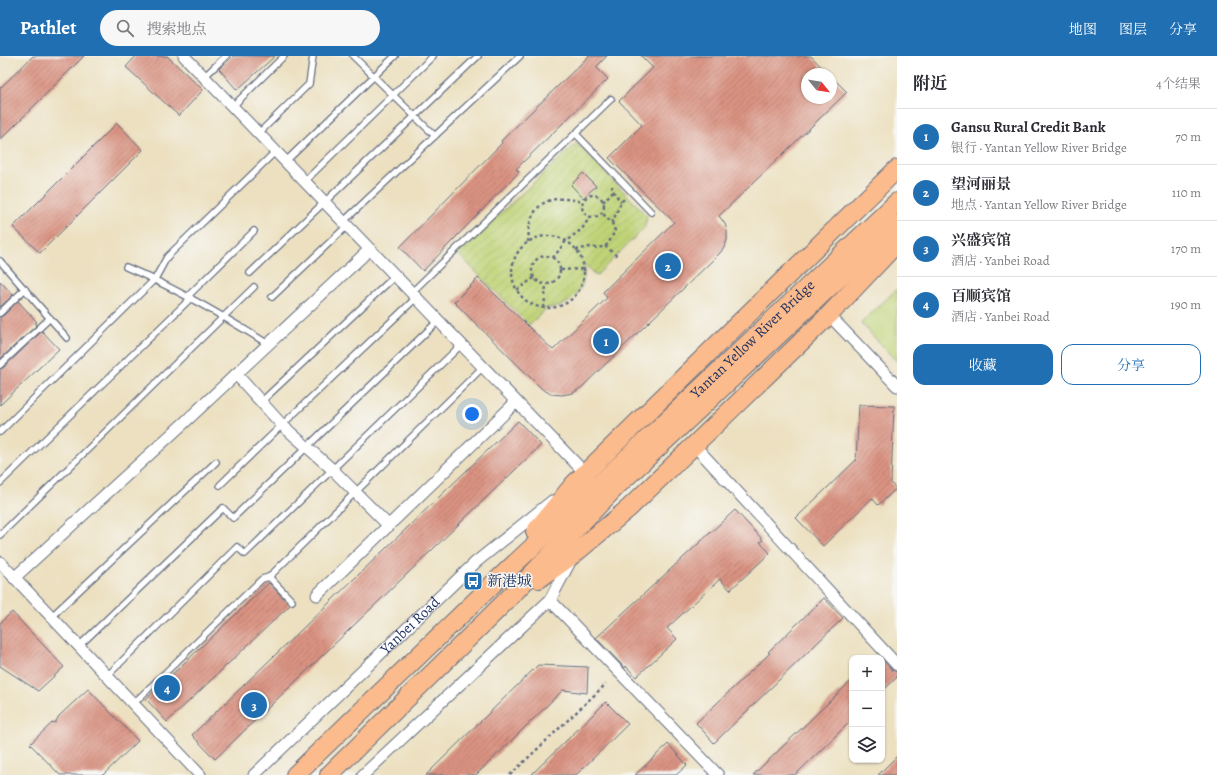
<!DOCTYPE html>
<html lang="zh">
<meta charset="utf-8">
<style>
:root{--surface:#fff;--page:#f7f7f7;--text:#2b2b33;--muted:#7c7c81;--line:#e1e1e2;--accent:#1f6fb2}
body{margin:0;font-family:Alegreya,"Noto Serif SC",serif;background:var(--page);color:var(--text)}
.controls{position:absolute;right:12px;bottom:12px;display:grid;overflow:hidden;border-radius:8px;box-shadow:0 1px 3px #0004}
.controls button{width:36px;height:36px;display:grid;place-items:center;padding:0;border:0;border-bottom:1px solid var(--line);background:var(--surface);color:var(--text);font:20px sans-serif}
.compass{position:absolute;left:801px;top:12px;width:36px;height:36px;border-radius:50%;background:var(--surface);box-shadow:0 1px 3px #0004;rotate:120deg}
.you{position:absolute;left:472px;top:358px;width:14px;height:14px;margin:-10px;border:3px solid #fff;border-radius:50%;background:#1a73e8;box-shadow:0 0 0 6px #1a73e833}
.badge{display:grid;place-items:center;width:26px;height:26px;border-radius:50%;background:var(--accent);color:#fff;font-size:13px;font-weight:700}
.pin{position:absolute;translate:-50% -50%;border:2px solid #fff;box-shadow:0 1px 4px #0006}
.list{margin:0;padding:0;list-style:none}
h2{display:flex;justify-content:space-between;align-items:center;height:52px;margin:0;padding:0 16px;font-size:17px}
h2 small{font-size:13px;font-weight:400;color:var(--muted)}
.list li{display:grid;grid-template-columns:26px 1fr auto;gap:12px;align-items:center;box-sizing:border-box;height:56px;padding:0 16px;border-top:1px solid var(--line)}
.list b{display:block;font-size:15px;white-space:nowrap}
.list p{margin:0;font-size:13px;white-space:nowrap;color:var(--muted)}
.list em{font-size:13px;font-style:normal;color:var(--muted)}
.actions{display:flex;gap:8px;padding:12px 16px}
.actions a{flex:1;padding:9px 0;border:1px solid var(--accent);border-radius:12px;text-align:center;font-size:14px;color:var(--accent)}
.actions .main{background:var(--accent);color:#fff}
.icon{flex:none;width:22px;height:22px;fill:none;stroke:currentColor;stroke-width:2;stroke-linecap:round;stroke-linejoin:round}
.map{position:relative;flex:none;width:897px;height:719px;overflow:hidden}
header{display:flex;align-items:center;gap:24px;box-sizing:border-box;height:56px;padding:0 20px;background:var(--accent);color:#fff}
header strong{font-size:19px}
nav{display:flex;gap:22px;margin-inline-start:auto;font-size:14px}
.search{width:280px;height:36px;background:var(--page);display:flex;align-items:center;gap:10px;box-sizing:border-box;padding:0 14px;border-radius:22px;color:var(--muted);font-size:15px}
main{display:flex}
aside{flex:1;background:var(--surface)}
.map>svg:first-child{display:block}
.park{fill:#c0d377;stroke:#6e816a}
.garden{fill:url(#garden-furrows);stroke:#6e816a}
.building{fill:url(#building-hatch)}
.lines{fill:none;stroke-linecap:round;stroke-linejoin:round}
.service-casing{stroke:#646d80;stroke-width:8}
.minor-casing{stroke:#646d80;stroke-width:13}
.primary-casing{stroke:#646d80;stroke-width:20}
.path{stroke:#646d80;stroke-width:2.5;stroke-dasharray:3 3;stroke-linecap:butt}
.service{stroke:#fff;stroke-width:5.5}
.minor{stroke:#fff;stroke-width:11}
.primary{stroke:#fbbb8c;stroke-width:18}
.labels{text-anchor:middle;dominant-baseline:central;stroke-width:3;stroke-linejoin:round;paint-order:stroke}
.street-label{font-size:15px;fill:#1b2f5e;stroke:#f6f6f2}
.poi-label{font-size:15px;fill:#1b2f5e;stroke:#f6f6f2;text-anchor:start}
</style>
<header>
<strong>Pathlet</strong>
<div class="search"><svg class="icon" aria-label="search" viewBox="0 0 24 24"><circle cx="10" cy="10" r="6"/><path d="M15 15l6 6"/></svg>搜索地点</div>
<nav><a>地图</a><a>图层</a><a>分享</a></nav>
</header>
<main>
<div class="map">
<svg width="897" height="719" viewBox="0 0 897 719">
<defs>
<pattern id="garden-furrows" width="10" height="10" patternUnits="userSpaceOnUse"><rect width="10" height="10" fill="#c0d377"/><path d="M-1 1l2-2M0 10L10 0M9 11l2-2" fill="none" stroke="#a4b569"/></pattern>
<pattern id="building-hatch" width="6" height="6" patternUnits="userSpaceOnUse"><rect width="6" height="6" fill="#da9381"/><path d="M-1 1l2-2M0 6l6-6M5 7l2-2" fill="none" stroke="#b0786d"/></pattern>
</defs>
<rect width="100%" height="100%" fill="#f6f6f2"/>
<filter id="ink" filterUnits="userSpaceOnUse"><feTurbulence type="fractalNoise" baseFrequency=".025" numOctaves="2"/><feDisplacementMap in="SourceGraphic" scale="8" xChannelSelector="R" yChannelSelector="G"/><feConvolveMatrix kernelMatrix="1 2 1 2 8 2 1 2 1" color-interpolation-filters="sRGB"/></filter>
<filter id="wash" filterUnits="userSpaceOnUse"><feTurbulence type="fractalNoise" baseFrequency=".012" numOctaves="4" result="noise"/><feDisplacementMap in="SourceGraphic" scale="16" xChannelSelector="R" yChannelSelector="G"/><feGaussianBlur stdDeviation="0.9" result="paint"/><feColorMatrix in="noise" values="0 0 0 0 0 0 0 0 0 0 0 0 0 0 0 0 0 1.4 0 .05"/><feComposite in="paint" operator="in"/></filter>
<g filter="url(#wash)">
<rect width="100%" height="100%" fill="#ece0c0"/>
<polygon class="park" points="897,233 897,306 861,267"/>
<path class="garden" d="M577,87L647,160L645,171L596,220L584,208C584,212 585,216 584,220C582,239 565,253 547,252L529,269L457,197Z"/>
<g id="blocks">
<g class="building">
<polygon points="33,0 84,0 0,84 0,32"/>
<polygon points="136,0 167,0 203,34 179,60 126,11"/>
<polygon points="233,0 275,0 237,34 219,13"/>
<polygon points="589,0 607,0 596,11 608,23 516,113 519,116 423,215 400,191 502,87 501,85"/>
<polygon points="641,0 811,0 828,18 807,18 807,42 831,42 831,20 847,36 719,160 725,168 727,175 727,184 724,192 719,198 582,331 573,337 562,339 551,338 542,333 454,246 478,222 553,294 607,242 603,236 674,166 609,102 642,69 619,45 653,12"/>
<polygon points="117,67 143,94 40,197 13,171"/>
<polygon points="583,117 596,130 583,142 571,129"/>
<polygon points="0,225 13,239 0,251"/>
<polygon points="18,245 37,266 35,267 37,269 0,303 0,261 3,260"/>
<polygon points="42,275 59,293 0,349 0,313 3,312"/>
<polygon points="859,349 894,350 891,427 896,433 878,449 872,442 823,490 796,462 856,404"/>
<polygon points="518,365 541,389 215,703 192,679"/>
<polygon points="735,454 763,484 760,486 770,497 730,534 720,523 667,572 677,583 636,621 626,610 625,612 596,582"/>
<polygon points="269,527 290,549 167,666 146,643"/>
<polygon points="824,542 843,562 714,687 696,667 770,597 768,596"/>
<polygon points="12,556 64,611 38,635 0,610 0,567"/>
<polygon points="882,603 892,614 897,616 897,621 882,636"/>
<polygon points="538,609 588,611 587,637 563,634 476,719 426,719"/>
<polygon points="852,624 852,664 795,719 753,719"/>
<polygon points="88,633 138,685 103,719 60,719 30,688 53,666 55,667 59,660"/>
<polygon points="606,646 628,668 576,719 531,719"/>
<polygon points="668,688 687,709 676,719 635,719"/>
<polygon points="897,700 897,719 878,719"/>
</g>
</g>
</g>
<g filter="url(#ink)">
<use href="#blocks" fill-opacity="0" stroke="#646d80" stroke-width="1"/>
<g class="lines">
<g class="service-casing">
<g id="service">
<polyline points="353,0 435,80"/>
<polyline points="203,22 226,0"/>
<polyline points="232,51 284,0"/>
<polyline points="258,78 309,28 313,0"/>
<polyline points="576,78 651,156"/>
<polyline points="285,106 395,0"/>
<polyline points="304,126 433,0"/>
<polyline points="343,166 520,0"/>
<polyline points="0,205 67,282"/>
<path d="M126,211C176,232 222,259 268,288"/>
<polyline points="250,217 478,0"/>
<polyline points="411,237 611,43"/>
<polyline points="188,240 254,175"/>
<polyline points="272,241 347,170"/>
<polyline points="0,257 25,233"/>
<polyline points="0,309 50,262"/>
<polyline points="261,346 395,220"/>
<polyline points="0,376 155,223 167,201 275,96"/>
<polyline points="0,427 191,242"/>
<polyline points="220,429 282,369 416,242"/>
<polyline points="0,479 254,231"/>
<polyline points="292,545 269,521 483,311"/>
<polyline points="51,561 216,406"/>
<polyline points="79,590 223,452 233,462 438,265"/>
<polyline points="107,620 237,491 245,498 461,289"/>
<polyline points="133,648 262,523 269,521"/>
</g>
</g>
<g class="minor-casing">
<g id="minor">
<polyline points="184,0 585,417"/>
<polyline points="829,259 897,330"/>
<polyline points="236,318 282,369 333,414 389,470"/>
<polyline points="694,389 897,609"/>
<polyline points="0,506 200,719"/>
<polyline points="14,522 185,366 369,194"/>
<polyline points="317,539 516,346"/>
<polyline points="550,544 718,719"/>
<path id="s1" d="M254,719L476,506L552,445"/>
<polyline points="363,719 550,544 572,502"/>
</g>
</g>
<g class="primary-casing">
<g id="primary">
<polyline points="535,476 573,429 897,113"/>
<polyline points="539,523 574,498 629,452 829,259 897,187"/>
<path id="s2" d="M295,719L493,528L608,420L897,146"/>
<polyline points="329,719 502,549 617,430 897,168"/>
</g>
</g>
<g class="path">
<polyline points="613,135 621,146"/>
<circle cx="593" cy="150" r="11"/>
<polyline points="603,146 613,135 612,130"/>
<polyline points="612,167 621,146 625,142"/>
<circle cx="548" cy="216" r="36"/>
<path d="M528,186C529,180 528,173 530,167C538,140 559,140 583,146"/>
<polyline points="605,190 617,200"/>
<polyline points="576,194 589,191 597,192 603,191 608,188 615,175 612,167 602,157"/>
<circle cx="546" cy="214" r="14"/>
<polyline points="553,202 566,185 582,173 590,161"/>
<polyline points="561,214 584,213"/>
<polyline points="517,234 534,222"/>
<polyline points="544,252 546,229"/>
<polyline points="510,719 606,628"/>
</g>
<use href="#service" class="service"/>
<use href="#minor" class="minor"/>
<use href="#primary" class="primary"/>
</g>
</g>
<defs>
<g id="bus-square" transform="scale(1)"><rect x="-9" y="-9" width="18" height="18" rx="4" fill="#1f6fb2" stroke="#f6f6f2"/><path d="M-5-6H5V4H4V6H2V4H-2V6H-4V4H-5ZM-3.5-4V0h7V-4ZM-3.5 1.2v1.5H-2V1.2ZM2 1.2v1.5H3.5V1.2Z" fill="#fff"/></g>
</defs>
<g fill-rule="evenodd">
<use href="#bus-square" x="473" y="525"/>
</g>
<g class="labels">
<g class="street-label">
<text stroke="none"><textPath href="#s2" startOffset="632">Yantan Yellow River Bridge</textPath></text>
<text stroke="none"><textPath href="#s1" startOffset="216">Yanbei Road</textPath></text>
</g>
<g class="poi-label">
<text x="487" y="525">新港城</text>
</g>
</g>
</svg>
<div class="controls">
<button>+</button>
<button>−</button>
<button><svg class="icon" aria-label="layers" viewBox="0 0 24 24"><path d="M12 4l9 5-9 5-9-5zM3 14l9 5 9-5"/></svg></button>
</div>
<svg class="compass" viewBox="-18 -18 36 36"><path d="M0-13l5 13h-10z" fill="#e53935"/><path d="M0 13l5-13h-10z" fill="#7c7c81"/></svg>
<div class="you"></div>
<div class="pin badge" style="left:606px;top:285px">1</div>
<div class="pin badge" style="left:668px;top:210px">2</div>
<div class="pin badge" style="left:254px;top:649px">3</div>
<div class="pin badge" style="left:167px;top:632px">4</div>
</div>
<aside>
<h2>附近<small>4个结果</small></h2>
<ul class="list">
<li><span class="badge">1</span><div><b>Gansu Rural Credit Bank</b><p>银行 · Yantan Yellow River Bridge</p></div><em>70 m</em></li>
<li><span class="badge">2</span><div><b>望河丽景</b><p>地点 · Yantan Yellow River Bridge</p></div><em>110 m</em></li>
<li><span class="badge">3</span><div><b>兴盛宾馆</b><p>酒店 · Yanbei Road</p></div><em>170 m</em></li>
<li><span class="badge">4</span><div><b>百顺宾馆</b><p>酒店 · Yanbei Road</p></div><em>190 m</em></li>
</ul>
<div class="actions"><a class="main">收藏</a><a>分享</a></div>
</aside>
</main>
